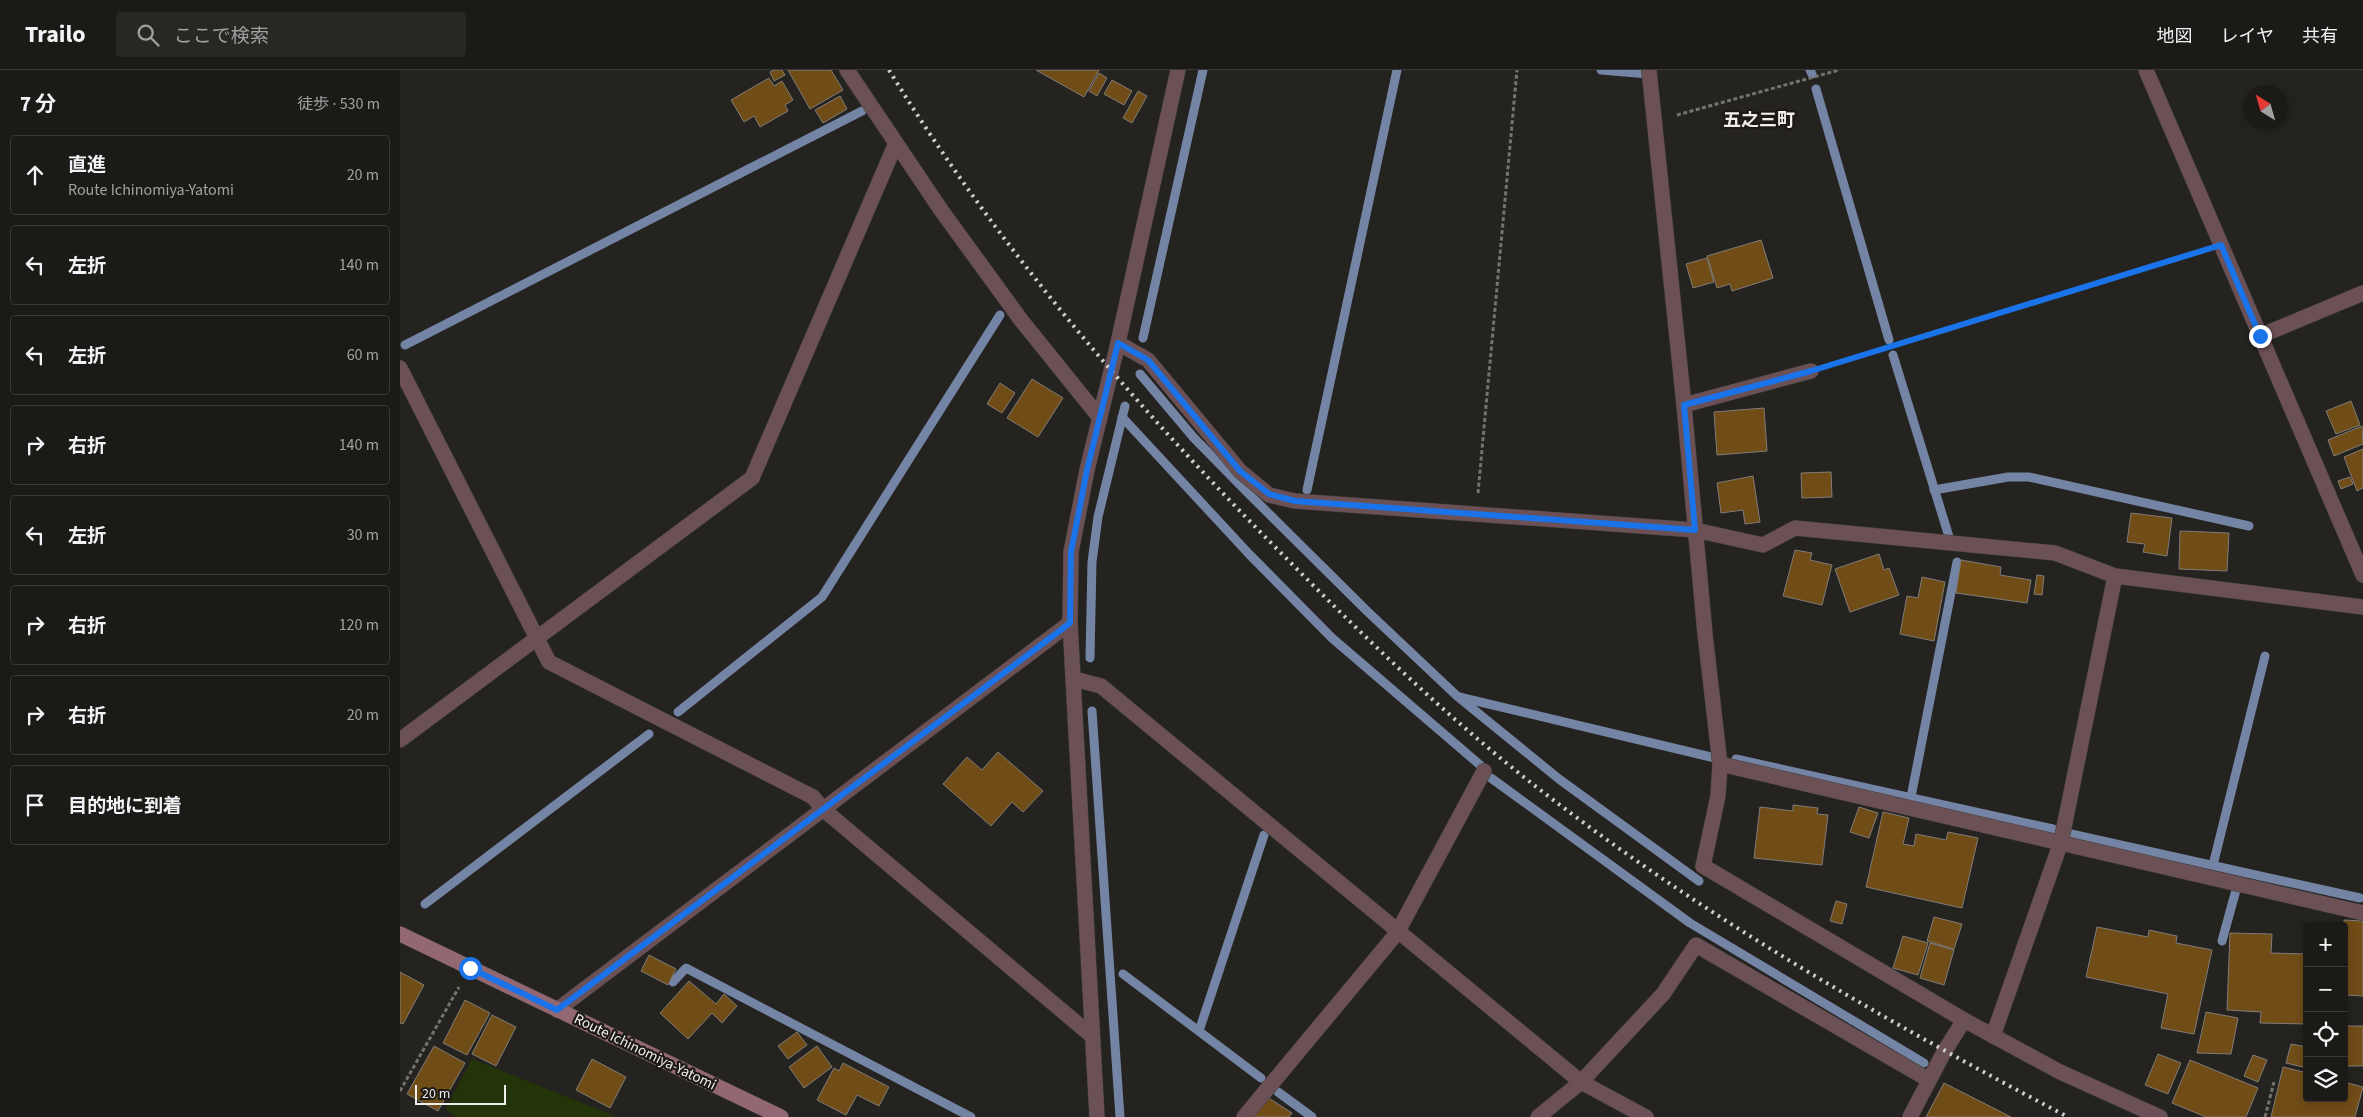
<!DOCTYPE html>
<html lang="ja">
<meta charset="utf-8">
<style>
:root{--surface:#1c1a17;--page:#292724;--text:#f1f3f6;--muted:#a0a1a1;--line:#3a3836}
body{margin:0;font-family:"Source Sans 3","Noto Sans JP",sans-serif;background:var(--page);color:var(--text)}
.controls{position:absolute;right:15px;bottom:15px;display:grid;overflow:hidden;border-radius:5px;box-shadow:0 2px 8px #0003}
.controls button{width:45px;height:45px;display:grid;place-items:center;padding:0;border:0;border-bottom:1px solid var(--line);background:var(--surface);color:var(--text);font:25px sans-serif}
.compass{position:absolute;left:1843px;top:15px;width:45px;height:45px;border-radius:50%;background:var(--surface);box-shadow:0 2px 8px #0003;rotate:323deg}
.scale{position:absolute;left:15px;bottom:12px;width:91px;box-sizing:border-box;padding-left:5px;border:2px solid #f0eeec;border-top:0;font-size:14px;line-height:18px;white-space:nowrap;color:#f0eeec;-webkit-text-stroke:4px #1c1916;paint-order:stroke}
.stop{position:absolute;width:15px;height:15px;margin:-11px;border:4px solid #1a73e8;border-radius:50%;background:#fff}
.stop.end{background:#1a73e8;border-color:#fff;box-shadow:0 1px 5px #0008}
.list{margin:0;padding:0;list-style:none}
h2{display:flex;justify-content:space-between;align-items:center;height:65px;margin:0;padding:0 20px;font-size:21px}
h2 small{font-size:16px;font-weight:400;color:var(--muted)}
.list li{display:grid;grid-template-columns:32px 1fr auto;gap:15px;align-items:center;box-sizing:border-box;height:80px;margin:0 10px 10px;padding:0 10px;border:1px solid var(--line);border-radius:5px}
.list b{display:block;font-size:19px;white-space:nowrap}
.list p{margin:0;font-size:16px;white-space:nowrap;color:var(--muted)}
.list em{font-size:16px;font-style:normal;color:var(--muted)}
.icon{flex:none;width:28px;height:28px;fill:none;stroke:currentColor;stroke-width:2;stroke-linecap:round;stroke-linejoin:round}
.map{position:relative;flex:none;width:1963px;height:1047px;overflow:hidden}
header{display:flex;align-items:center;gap:30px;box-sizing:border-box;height:70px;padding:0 25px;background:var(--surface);border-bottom:1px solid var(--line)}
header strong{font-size:24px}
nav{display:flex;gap:28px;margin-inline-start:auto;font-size:18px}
.search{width:350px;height:45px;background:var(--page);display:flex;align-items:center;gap:12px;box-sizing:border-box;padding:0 18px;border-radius:5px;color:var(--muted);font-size:19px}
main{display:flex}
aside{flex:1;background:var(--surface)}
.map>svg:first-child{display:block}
.green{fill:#233408}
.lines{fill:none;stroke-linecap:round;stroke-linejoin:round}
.stream{stroke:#7484a5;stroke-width:9}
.building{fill:#704c17;stroke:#807c78}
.street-casing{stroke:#413f3c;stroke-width:16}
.secondary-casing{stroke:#413f3c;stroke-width:16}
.path{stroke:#75736f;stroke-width:3;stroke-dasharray:4 2.5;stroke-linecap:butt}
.street{stroke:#6b5056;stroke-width:15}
.secondary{stroke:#936872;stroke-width:15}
.rail{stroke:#d0cecc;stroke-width:4;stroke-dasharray:2.5 5;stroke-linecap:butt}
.route{stroke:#1a73e8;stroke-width:6}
.labels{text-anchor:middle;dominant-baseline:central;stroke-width:4.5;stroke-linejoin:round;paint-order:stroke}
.street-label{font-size:15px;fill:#f0eeec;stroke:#1c1916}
.quarter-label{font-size:18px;font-weight:bold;fill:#f0eeec;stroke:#1c1916}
</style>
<header>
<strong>Trailo</strong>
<div class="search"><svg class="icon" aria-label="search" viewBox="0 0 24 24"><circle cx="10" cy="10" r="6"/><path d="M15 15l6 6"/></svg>ここで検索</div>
<nav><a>地図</a><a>レイヤ</a><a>共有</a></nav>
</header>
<main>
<aside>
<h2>7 分<small>徒歩 · 530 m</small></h2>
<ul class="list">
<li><svg class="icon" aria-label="ahead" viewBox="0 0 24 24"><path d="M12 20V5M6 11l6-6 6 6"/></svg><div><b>直進</b><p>Route Ichinomiya-Yatomi</p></div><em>20 m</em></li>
<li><svg class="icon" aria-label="left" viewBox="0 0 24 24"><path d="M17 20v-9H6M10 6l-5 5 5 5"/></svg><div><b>左折</b></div><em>140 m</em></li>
<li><svg class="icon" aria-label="left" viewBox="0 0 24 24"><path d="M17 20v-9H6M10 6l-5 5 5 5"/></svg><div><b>左折</b></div><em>60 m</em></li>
<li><svg class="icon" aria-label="right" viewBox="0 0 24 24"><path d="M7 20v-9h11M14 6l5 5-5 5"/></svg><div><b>右折</b></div><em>140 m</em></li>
<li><svg class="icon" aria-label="left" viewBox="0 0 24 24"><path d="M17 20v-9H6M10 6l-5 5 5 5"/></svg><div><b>左折</b></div><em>30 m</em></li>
<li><svg class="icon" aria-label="right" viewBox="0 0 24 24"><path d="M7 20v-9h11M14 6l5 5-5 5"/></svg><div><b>右折</b></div><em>120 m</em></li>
<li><svg class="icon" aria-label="right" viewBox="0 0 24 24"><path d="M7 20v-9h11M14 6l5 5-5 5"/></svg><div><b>右折</b></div><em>20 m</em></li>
<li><svg class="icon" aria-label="arrive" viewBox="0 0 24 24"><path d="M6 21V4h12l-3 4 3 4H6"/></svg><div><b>目的地に到着</b></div></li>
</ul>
</aside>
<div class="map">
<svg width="1963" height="1047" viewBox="0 0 1963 1047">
<rect width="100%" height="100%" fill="#25231f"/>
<polygon class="green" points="72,989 217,1047 56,1047 46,1038"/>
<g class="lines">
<g class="stream">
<polyline points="1201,0 1248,4"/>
<polyline points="1410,0 1412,4"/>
<polyline points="1416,19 1489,270"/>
<polyline points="743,268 803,0"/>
<polyline points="5,275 462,41"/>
<polyline points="1493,285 1550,470"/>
<polyline points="740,304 794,368 851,426 968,542 1057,626 1159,709 1299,811"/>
<polyline points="722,347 849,484 932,568 1080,695"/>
<polyline points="907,420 997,0"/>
<polyline points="1534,420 1608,407 1629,407 1849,456"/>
<polyline points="690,588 692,492 698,447 725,336"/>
<polyline points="1059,627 1315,688"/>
<polyline points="692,641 720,1047"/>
<polyline points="278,642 422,527 600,245"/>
<polyline points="1336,689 1653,759"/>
<polyline points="1091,708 1290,853 1524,993"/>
<polyline points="1511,727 1557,492"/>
<polyline points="1671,764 1960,828"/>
<polyline points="1813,795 1865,586"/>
<polyline points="25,834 249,664"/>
<polyline points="1822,871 1836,820"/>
<polyline points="723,904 861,1008"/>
<polyline points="273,912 286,898 571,1047"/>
<polyline points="799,961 864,765"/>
<polyline points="878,1022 912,1047"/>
</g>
</g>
<g class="building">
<polygon points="374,0 382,0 385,5 374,11 370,2"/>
<polygon points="388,0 431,0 443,20 410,39"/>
<polygon points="636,0 699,0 684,27"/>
<polygon points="699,3 707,8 697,26 689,21"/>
<polygon points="369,8 374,16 382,11 393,30 385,35 388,41 360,57 354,46 344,52 331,30"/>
<polygon points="712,10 732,21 724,35 704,24"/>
<polygon points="738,21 747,26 732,53 723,48"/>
<polygon points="440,26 447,39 423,53 415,40"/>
<polygon points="1361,170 1373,208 1332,221 1330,214 1317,218 1307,186"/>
<polygon points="1307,188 1314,212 1293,218 1286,194"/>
<polygon points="632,309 663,328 638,367 607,348"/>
<polygon points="600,313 615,323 602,343 587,334"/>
<polygon points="1951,331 1960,355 1936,364 1926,341"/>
<polygon points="1364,338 1367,381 1317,385 1314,342"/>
<polygon points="1962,356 1963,374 1934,386 1928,370"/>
<polygon points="1963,379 1963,418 1957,421 1944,387"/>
<polygon points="1431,402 1432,427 1402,428 1401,403"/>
<polygon points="1353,406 1360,452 1345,454 1343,440 1321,443 1317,413"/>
<polygon points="1950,407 1953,414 1941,419 1938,411"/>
<polygon points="1731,443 1772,448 1767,486 1743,482 1745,474 1727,472"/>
<polygon points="1780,461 1829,463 1827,501 1779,499"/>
<polygon points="1395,480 1412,483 1410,490 1432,495 1422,535 1383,526"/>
<polygon points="1479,484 1484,500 1489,498 1499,525 1450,542 1435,499"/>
<polygon points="1561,490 1601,497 1600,505 1631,510 1627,533 1556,523"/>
<polygon points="1637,505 1644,506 1642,525 1634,524"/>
<polygon points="1522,507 1545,512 1534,571 1500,564 1507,526 1518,528"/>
<polygon points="598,682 643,721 623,742 612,732 591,756 543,714 567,687 582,700"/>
<polygon points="1393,735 1418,738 1417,744 1428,745 1422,795 1354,788 1360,737 1393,741"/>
<polygon points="1459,737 1478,743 1469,768 1450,762"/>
<polygon points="1483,742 1509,748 1503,774 1514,776 1516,764 1546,770 1548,762 1578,768 1562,838 1466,817"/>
<polygon points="1436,831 1447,834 1442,854 1430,851"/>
<polygon points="1534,847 1562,854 1554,879 1527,871"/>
<polygon points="1944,850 1963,851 1963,926 1944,925"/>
<polygon points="1697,857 1748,867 1749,860 1777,866 1776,873 1812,880 1794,964 1761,958 1768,924 1686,907"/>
<polygon points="1830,863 1872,864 1871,883 1907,884 1907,965 1906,954 1860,953 1861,942 1827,940"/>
<polygon points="1503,866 1528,873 1518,905 1493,898"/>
<polygon points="1530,873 1554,880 1544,915 1520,908"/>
<polygon points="249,885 276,899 268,915 241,901"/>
<polygon points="0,902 24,915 3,954 0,953"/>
<polygon points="289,911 316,934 324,924 337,936 322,953 312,943 288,969 260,943"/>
<polygon points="65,930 90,943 67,985 43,973"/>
<polygon points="1806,942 1838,948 1831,984 1797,983"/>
<polygon points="92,945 116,957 96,996 72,984"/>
<rect x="1944" y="956" width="19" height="40"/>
<polygon points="397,962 407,975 388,989 378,976"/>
<polygon points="1891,974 1907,977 1907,998 1886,993"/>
<polygon points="34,976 65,993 38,1041 7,1024"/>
<polygon points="417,976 432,997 404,1018 389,997"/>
<polygon points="1758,984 1781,993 1768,1024 1745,1015"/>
<polygon points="1853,985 1867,990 1858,1012 1844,1006"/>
<polygon points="192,989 226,1007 210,1038 176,1020"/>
<polygon points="1790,990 1858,1018 1846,1047 1806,1047 1772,1033"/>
<polygon points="443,993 489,1017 479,1036 457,1025 446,1045 417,1030 434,998 439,1001"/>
<polygon points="1883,997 1907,1003 1907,1028 1944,1028 1944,1012 1963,1017 1955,1047 1871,1047"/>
<polygon points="1544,1013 1611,1047 1526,1047"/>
<polygon points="867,1027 892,1043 889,1047 854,1047"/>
</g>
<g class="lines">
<g class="street-casing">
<g id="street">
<polyline points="447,0 541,140 621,250 700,348"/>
<polyline points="1249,0 1284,335 1305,564 1320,694 1318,726 1303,796 1564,950 1660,1002 1760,1047"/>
<polyline points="1746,0 1963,505"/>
<polyline points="1860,266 1963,223"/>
<polyline points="718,273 748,290 840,401 869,425 895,431 1295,460 1363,475 1395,458 1655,483 1715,506 1963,537"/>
<polyline points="0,298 149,592 413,727 424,740 692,966"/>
<polyline points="1284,335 1411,301"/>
<polyline points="674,609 701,616 1181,1012 1246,1047"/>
<polyline points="0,670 352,408 496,73"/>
<polyline points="1320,694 1963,843"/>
<polyline points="157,940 670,553"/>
<polyline points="1593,966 1661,772 1715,506"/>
<polyline points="697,1047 670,553 671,482 687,400 718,273 778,0"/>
<polyline points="844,1047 997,863 1084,701"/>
<polyline points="1138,1047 1181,1012 1263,924 1296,875 1529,1010"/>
<polyline points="1510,1047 1544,982 1564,950"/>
</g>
</g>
<g class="secondary-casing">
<polyline id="secondary" points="0,864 381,1047"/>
</g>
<g class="path">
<polyline points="1277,45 1439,0"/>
<polyline points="1431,295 1800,181"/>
<polyline points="1078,423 1117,0"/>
<polyline points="0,1021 59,917"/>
<polyline points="1865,1047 1874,1012"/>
</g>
<use href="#street" class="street"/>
<use href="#secondary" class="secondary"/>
<path class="rail" d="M489,0C598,178 736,337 883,485C969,572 1058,658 1156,732C1316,854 1491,954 1668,1047"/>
</g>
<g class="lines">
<polyline class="route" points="70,898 157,940 670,553 671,482 687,400 718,273 748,290 840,401 869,424 895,431 1295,460 1284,335 1411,301 1821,175 1860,266"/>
</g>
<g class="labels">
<g class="street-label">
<text transform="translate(245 982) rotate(26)">Route Ichinomiya-Yatomi</text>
</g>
<g class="quarter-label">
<text x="1359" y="50">五之三町</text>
</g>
</g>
</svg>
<div class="controls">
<button>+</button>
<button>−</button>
<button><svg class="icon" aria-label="locate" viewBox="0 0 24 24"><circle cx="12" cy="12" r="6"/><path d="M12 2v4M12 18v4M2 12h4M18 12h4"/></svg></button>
<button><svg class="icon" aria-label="layers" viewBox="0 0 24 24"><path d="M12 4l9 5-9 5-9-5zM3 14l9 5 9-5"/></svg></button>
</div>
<svg class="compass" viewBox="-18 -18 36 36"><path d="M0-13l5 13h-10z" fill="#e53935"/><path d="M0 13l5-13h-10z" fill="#a0a1a1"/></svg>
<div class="scale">20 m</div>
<div class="stop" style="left:70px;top:898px"></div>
<div class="stop end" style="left:1860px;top:266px"></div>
</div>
</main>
